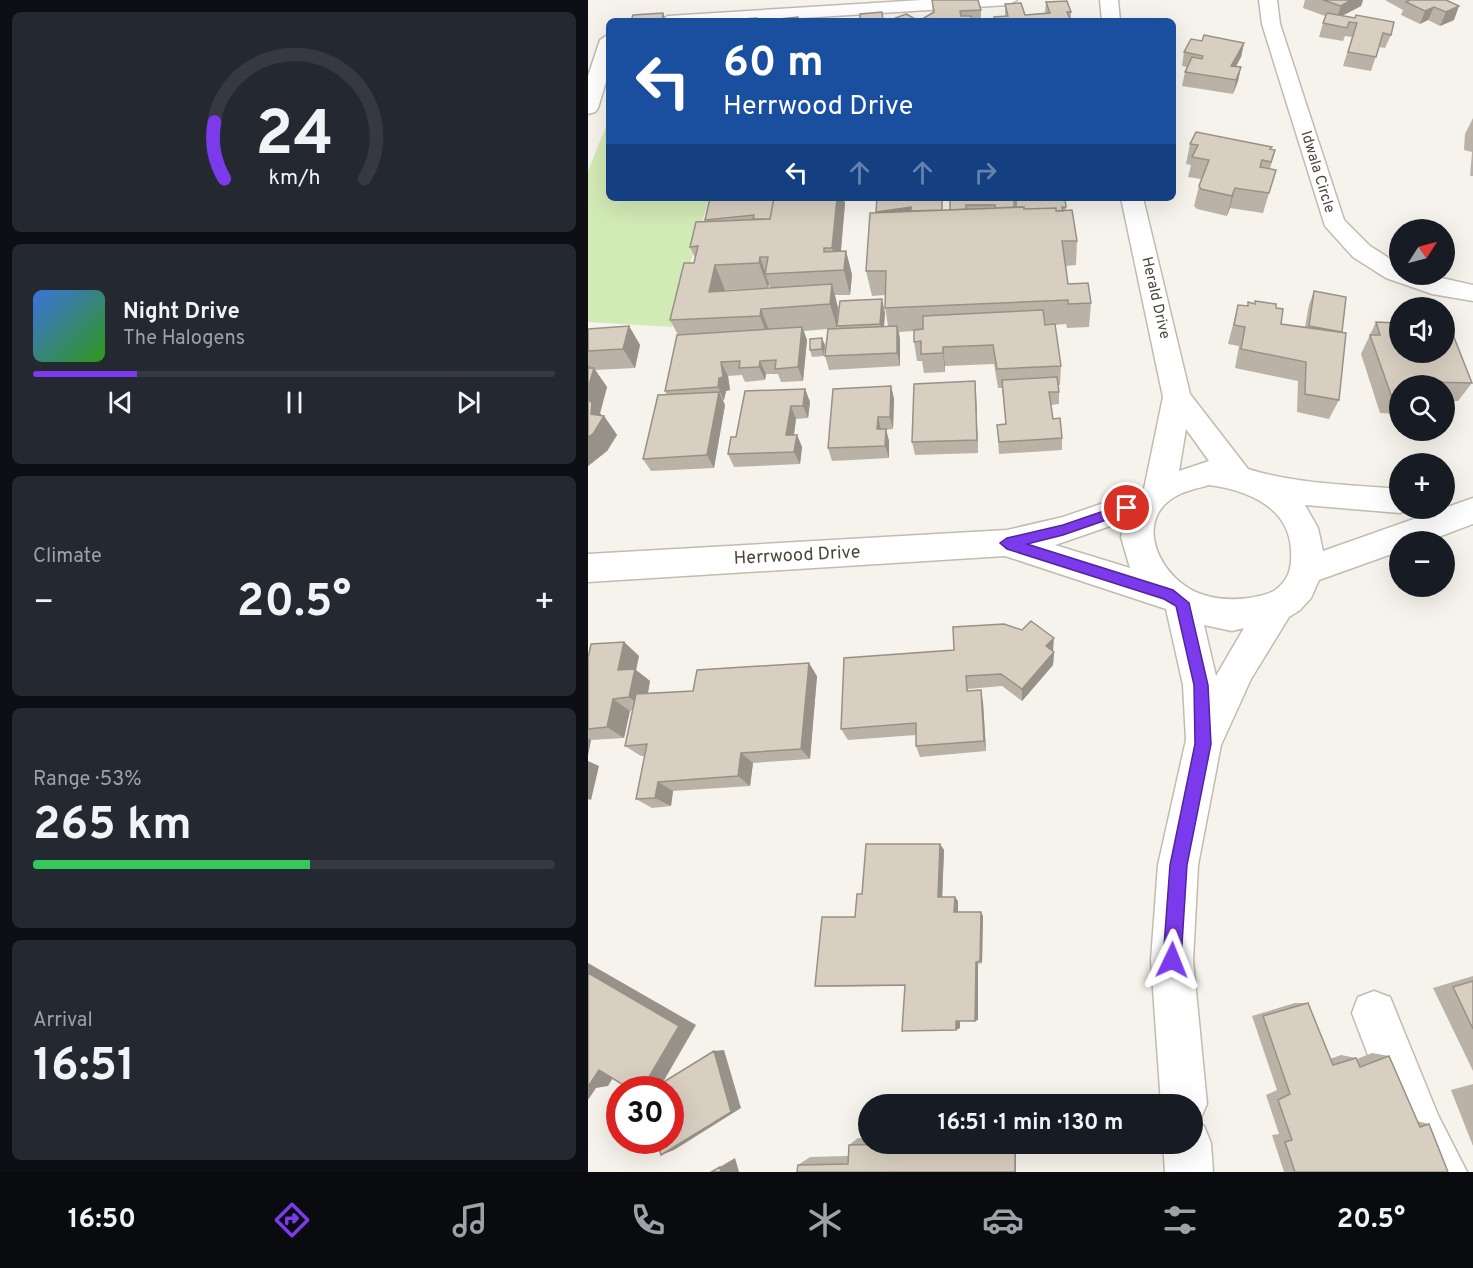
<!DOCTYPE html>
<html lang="en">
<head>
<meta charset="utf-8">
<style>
	body { margin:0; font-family:Overpass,sans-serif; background:#242831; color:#f1f3f6; height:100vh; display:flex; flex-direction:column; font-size:22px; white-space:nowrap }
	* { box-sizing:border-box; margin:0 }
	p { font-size:20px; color:#9ea1a6 }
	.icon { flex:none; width:33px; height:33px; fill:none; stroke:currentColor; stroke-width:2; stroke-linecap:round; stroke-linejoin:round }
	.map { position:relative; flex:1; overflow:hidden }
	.sheet { display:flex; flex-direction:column; gap:12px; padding:12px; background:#0d0f14; width:588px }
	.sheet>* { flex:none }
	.banner { position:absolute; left:18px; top:18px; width:570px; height:183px; border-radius:9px; box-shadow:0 6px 24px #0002; background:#1a4fa0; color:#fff; overflow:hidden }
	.needle { width:39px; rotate:54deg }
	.tools { position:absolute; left:801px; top:219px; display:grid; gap:12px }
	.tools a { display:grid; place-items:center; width:66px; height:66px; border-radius:50%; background:#171b24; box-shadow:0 6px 24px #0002; font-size:30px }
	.speed { position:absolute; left:18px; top:1076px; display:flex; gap:12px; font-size:30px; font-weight:700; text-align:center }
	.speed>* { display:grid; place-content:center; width:78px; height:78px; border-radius:50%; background:#171b24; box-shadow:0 6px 24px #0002; line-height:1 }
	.speed .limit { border:9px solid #d22; background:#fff; color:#111 }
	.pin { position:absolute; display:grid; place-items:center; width:51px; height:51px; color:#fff; margin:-26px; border:3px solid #fff; border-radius:50%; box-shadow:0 2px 6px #0007 }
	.me { position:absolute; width:66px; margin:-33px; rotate:2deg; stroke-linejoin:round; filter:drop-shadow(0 0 4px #0008) }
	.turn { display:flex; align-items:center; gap:21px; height:126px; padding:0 18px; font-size:27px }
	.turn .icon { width:78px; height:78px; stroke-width:2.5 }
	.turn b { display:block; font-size:42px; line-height:51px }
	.lanes { display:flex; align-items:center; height:57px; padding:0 18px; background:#0003; justify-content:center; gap:30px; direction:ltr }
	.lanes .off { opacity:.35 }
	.big { font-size:45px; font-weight:700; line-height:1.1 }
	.sheet .tile { flex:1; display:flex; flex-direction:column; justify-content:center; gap:9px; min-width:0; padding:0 21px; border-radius:9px; background:#242831 }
	.sheet .dial { align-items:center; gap:0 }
	.dial svg { height:156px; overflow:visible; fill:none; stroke:#363941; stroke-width:7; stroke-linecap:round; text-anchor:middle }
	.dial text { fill:#f1f3f6; stroke:none }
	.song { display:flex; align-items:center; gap:18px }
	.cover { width:72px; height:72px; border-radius:9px; background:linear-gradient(135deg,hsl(220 70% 55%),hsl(110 70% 35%)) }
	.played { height:6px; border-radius:3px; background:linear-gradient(90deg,#7c3aed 20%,#363941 20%) }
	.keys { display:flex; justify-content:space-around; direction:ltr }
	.heat { display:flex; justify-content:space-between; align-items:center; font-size:33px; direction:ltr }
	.charge { height:9px; border-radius:4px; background:linear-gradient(90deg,#34c759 53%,#363941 0) }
	.trip { position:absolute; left:270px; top:1094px; width:345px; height:60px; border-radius:30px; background:#171b24; box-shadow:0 6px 24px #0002; font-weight:700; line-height:60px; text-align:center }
	.dock { display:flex; height:96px; justify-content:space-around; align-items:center; background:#090b0e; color:#9ea1a6 }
	.dock .icon { width:42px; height:42px }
	.dock .current { color:#7c3aed }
	.dock b { font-size:27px; color:#f1f3f6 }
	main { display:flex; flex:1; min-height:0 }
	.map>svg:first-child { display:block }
	.green { fill:#d2eab5 }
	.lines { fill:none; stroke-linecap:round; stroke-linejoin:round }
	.minor-casing { stroke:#c2bbae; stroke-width:3 }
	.minor { fill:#fff; fill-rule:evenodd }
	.wall { fill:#bab2a6; fill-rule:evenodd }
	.shaded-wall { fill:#979187 }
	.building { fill:#d8cfc1; stroke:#979187; stroke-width:1.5 }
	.route { fill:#7c3aed; stroke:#51269a; stroke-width:1.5 }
	.labels { text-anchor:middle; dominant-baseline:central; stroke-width:4.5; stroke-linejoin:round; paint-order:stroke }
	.far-street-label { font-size:15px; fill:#4b4439; stroke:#fff }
	.street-label { font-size:18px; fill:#4b4439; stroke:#fff }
</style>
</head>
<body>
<main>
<section class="sheet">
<div class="tile dial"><svg viewBox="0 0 100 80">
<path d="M14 69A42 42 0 1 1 86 69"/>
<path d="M14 69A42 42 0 0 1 9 40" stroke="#7c3aed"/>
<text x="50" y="56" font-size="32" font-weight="700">24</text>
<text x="50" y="72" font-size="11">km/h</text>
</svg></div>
<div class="tile">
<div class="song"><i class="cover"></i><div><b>Night Drive</b><p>The Halogens</p></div></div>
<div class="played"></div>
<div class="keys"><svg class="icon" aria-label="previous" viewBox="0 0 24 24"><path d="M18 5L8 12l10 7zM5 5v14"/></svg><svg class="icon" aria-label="pause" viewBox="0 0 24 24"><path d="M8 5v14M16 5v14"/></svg><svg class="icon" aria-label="next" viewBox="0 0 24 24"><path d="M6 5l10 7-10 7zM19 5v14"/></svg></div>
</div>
<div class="tile"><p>Climate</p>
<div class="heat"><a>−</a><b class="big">20.5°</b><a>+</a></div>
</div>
<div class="tile"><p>Range · 53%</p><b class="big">265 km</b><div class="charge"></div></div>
<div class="tile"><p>Arrival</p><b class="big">16:51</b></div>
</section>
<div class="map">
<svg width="885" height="1172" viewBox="0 0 885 1172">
	<rect width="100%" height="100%" fill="#f6f3ec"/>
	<path class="green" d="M21 119V198H121L84 327 0 322V171Z"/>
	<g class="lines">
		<g class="minor-casing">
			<path id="minor" d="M334 0H429L420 5 168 21H71L80 16Z
				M512 0H530L532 21H514Z
				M671 0H689L692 24 756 220 782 246 812 265V274H836L885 285V301L844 294 798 278 765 257 737 226 674 24Z
				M21 34V72L10 108 7 112 0 114V76L12 40Z
				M533 198H555L602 394 660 469C708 484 762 485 812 489V508H824L812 513 717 505 730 528 735 551 885 498V524L837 542H812V551L731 580 723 598 712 610 701 617 663 679 633 745 610 865 605 960 619 1104 612 1120 607 1123 616 1126 623 1143 625 1172H577L575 1143H604V1104H573L563 960 570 865 598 740 595 685 578 609 417 556 0 582V554L419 530 475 517 556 489 575 397ZM598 429 621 461 591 471ZM621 485C658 490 701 506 703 550 704 565 702 577 691 587 682 595 672 596 661 598 645 600 631 600 616 595 574 583 541 520 590 495 600 490 611 488 621 485ZM537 521 533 537 542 568 467 545ZM616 625 644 631 656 628 628 676Z
				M786 991 802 997 850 1115 879 1172H829L809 1131 764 1013 770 997Z"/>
		</g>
		<use href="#minor" class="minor"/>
	</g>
	<path class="wall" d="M344 0 393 10V21H305V19L331 21 345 13Z
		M717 0H775L773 6 754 16 803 35 797 48 791 47 783 71 755 66 764 37 757 36 755 41 731 37 737 16 715 8Z
		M797 0H858L866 20 852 26 840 20 832 24 813 15 815 10Z
		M458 2 483 12V21H407L406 17 417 16V4L437 15 457 13Z
		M614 41 656 43 653 57 648 67H653L650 81 645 94 594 86 597 72 599 67 594 66 596 52Z
		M885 118V176H882L884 152 876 150 877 134Z
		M602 144 687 150 682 169 688 170 675 213 642 208 639 216 609 209 606 206 611 186 613 179 600 177 603 165 598 164Z
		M362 198 426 207H427L426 198H477L478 211 489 241 488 265 478 266 480 284 503 303 501 327 479 328 478 324 467 325 473 366 472 385H470L471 392V404L463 405 465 419 474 438V450L411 454 409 425 418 424 414 388H410L406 364 357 366V372L336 373 334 361H329L326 342V331L311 332 312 339V366L241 370 237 356 240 329 216 331 219 340 215 381 193 382 190 374H178L177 380 157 382 154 375 140 376 142 390 138 391 136 400 135 401 137 405 126 468 63 471 55 459 79 395 77 391 90 335 82 320 106 263 107 258 102 247 118 221 117 220 257 203 253 251H258L264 275 262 295H247L250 308 249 328H250L249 326 297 313 296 326H300L297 308V295L284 296 278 271 356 210H362ZM181 284 182 288 137 291V290L180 288Z
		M726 291 754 333 751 400 741 419 709 412 710 381 647 368 651 346 640 344 650 305 659 306 666 304 688 308 693 324 717 327 721 305Z
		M788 322 812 352 884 383 870 401H856V386H812V414L792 413 773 354Z
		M41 326 52 345 47 368 7 370 19 387 12 413 14 416H16L29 435 19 451 0 466V329Z
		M237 345 236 356 224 357 222 350Z
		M303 386 306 399 305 429 298 430 301 441V458L244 461 240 448Z
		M217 389 222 402 220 418 208 419 206 435H209L214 447 212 464 146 467 140 454 148 437Z
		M388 394 390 453 327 455 324 442Z
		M36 642 51 656 48 670 62 681 60 693 105 691 229 676 222 759 165 763 162 786 85 791 83 806 64 808 48 799 57 756H53L37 746 45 710 42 711 36 738 3 740 0 755V658Z
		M465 650 466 652 465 665 434 701 414 686 380 689V691L395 702 398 751 332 757 328 746V735L260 740 253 729 256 658Z
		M352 844 356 850 354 897 370 901V912L395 916 394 963 390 964V1020L372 1021V1028L368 1030 317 986 236 987 227 986 267 917 274 894Z
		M885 976V1071L845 988Z
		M707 1003H720L742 1059 753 1055 768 1058 769 1059 784 1053 801 1056 829 1121 841 1124 860 1172H696L684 1135 691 1134 678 1095 689 1090 664 1016Z
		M885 1084V1146L863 1090Z
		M270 1138H280V1143H428V1172L210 1165 222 1157 260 1156 261 1145Z"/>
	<path class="shaded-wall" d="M763 0H775L773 6 748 19 753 6Z
		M871 6 866 20 852 26 858 12Z
		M846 7 840 20 832 24 837 11Z
		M75 13 78 21H74Z
		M656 43 653 57 640 80 643 66Z
		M653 67 650 81 645 94 648 80Z
		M647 188 642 208 639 216 644 196Z
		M249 198H256L257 203 251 272 244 248Z
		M323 207V211L291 226 288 212Z
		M258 251 264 275 262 295 256 270Z
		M172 257 178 274H177L181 284 180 288 171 263Z
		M127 265 137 290 132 317 121 292Z
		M244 284 250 308 249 328 242 304Z
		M294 299 297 313 295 337 292 324Z
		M173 309 182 333 181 340 172 316Z
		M41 326 52 345 47 368 35 349Z
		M309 326 312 339V366L309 353Z
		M214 327 219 340 215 381 210 367Z
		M234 338 237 345 236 356 234 349Z
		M355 347 357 366V372L355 353Z
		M172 361 178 374 177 380 171 367Z
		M133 362 140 376 142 390 138 391 136 400 130 387Z
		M0 364 5 371 6 368 19 387 12 413 15 418 16 416 29 435 19 451 0 466V437L3 414 0 400Z
		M387 381 388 394 390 453 389 440Z
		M303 386 306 399 305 429 302 417Z
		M217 389 222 402 220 418 215 406Z
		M131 392 137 405 126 468 119 455Z
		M203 406 208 419 204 448 198 435Z
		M290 417 293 430 289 429Z
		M298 429 301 441V458L297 446Z
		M209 435 214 447 212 464 206 452Z
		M466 638 465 652 458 646Z
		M36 642 51 656 48 670 62 681 57 709 41 697 30 670Z
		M466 652 465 665 434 701V689Z
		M221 663 229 676 222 759 213 749Z
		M393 690 395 702 398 751 396 741Z
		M25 699 42 711 36 738 19 727Z
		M0 738 3 740 0 755Z
		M153 753 165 763 162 786 150 776Z
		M0 761 11 766 3 800 0 799Z
		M70 782 85 791 83 806 67 798Z
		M352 844 356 850 354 902 350 897Z
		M367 897 370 901V916L366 912Z
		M393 912 395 916 394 963 392 961Z
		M388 962 390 964V1020L387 1021Z
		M0 963 108 1025 71 1089H54L0 973Z
		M372 1020V1028L368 1030V1021Z
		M136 1050 153 1108 86 1150 73 1155 126 1051Z
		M32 1066 20 1086 8 1088 0 1100V1083L11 1070Z
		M427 1143H428V1172H427Z
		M147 1158 151 1172H133L132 1167Z"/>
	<path class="building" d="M344 0H390L393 10 372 11 373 16H383L384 21H331L346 12Z
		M735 0H763L753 6Z
		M822 0H858L871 6 858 12 846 7 837 11 818 2Z
		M479 1 483 12H479L482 19 467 20V21H408L406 17 420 16 417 4 433 3 437 15 462 13 458 2Z
		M294 12 295 21H272V14Z
		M75 13 74 21H43L45 15Z
		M739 13 767 18 768 15 806 22 803 35 795 33 788 57 760 52 769 23 761 22 759 28 735 23Z
		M318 14 331 21H308L305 19Z
		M210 17V21H171Z
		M169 18V21H154L155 19Z
		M616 35 656 43 643 66 653 67 648 80 597 72 604 57 614 59 615 56 596 52 603 39 614 41Z
		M608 132 684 147 682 149 687 150 683 162 674 160 672 167 688 170 681 193 647 188 644 196 613 189 611 186 621 160 604 157 610 145 602 144Z
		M122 198H186L182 219H165L166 215 117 220Z
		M186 198H249L244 248H236V252L258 251 256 270 177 274 180 257H172L171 263 127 265 121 292 244 284 242 304 173 309 172 316 82 320 96 263H106L110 246 102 247 108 222 182 219Z
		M289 198H354V210L323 211V207L288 212Z
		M362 198H426V207L407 208V205H378V209L362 210Z
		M428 198H477L478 207H474L475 211H468V208L436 209V207H428Z
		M436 207V209L468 208V211L484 210 489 241H474L480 284 500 283 503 303 480 304V300L297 308 298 271H278L282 213Z
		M726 291 758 297 754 332 721 326Z
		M294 299 292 324 249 326 252 301Z
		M667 301 688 304V308L695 309 693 324 758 333 751 400 717 394 718 362 653 349 657 327 646 325 650 305 660 306V302L667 304Z
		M455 310 457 325 467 324 473 366 409 369 405 345 355 347V353L333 354V341L326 342V330L335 329V316Z
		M856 312 884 383 843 382 845 386H812V395H803L782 335H792L788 322 810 323 812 326V352H856Z
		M41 326 35 349 0 351V329Z
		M309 326V353L237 356 240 329Z
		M214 327 210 367 187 369 188 360 172 361 171 367 151 368 152 361 133 362 135 377 131 378 130 387 77 391 89 335Z
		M234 338V349L222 350V339Z
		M0 368H6L0 388Z
		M469 377 471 392H461L465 419 472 418 474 438 411 442 409 425 418 424 414 380Z
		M387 381 389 440 324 442 326 384Z
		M303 386 302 417H290L289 429H298L297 446 240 448 245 389Z
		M217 389 215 406H203L198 435H209L206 452 140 454 143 437H148L157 391Z
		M131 392 119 455 55 459 70 395Z
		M0 399 4 403 3 414 16 416 5 434 0 437Z
		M443 621 466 638 458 646 466 652 434 689 413 674 378 676 379 691 393 690 396 741 328 746V723L253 729 256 658 366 650 365 627 416 624 434 630Z
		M36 642 30 670 47 669 41 697 25 699 19 727 0 729V658L3 644Z
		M221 663 213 749 153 753 150 776 70 782 67 798 48 799 59 744 37 746 48 694 105 691 109 670Z
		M278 844H352L350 897H367L366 912H393L392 961 388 962 387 1021H368V1030L314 1031 317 985 227 986 234 917H267L269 894H274Z
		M0 973 91 1026 54 1089H42L11 1070 0 1087Z
		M885 981V1029L865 987Z
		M720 1003 745 1065 768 1058 772 1067 801 1056 832 1127 841 1124 860 1172H707L697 1142 704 1140 690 1100 702 1094 675 1016Z
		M126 1051 143 1112 73 1155 69 1140H82V1089H64Z
		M342 1143H427V1172H209L210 1165 260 1164 261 1145Z
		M132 1167 133 1172H123Z"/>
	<path class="route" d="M539 503 546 508 544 511 475 535 439 544 585 590 601 603 620 685 623 744 599 865 593 960 590 966 584 969 578 966 575 960 582 865 607 744 606 685 588 606 576 599 419 549 412 543 419 538 475 525Z"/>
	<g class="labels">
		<g class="far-street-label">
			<text transform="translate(729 172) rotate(73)">Idwala Circle</text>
			<text transform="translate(567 298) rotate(77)">Herald Drive</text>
		</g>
		<g class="street-label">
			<text transform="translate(209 556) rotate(-3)">Herrwood Drive</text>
		</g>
	</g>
</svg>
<div class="tools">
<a><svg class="needle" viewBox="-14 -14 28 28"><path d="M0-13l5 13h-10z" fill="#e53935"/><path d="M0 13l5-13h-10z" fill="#9ea1a6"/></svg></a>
<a><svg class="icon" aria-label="sound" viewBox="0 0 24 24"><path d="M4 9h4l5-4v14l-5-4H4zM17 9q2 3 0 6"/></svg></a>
<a><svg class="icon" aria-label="search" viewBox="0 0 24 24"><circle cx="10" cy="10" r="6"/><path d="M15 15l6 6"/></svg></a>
<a>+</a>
<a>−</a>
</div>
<div class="speed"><div class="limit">30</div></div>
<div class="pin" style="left:539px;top:508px;background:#d93025"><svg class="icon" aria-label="arrive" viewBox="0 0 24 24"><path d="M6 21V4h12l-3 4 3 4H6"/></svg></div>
<svg class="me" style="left:584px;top:960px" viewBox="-20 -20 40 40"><path d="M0-17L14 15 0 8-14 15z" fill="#7c3aed" stroke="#fff" stroke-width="4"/></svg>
<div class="trip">16:51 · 1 min · 130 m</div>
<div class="banner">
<div class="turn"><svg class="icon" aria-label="left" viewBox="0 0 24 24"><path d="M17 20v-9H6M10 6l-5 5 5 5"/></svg><div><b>60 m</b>Herrwood Drive</div></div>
<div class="lanes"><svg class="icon" aria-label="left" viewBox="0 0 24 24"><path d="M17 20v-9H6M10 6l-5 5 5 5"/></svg><svg class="icon off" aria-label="ahead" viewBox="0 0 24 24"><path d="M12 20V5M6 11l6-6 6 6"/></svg><svg class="icon off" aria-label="ahead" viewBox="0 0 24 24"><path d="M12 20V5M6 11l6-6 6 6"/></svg><svg class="icon off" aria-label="right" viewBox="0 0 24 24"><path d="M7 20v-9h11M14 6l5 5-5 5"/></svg></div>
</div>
</div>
</main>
<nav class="dock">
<b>16:50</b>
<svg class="icon current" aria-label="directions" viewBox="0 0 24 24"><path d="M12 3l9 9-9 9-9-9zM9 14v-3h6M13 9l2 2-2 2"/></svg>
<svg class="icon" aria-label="music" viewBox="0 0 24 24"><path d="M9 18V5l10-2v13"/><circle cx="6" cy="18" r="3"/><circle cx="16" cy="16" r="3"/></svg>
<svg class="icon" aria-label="phone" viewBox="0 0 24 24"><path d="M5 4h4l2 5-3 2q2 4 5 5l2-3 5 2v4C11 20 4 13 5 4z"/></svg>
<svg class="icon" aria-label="climate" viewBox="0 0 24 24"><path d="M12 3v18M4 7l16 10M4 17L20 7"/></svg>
<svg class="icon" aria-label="car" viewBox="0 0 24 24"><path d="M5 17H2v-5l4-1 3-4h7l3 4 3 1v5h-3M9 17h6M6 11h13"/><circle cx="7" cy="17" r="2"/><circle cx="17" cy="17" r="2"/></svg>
<svg class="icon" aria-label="filters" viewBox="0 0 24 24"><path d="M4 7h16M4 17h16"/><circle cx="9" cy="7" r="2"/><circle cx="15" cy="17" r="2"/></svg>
<b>20.5°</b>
</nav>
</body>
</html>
